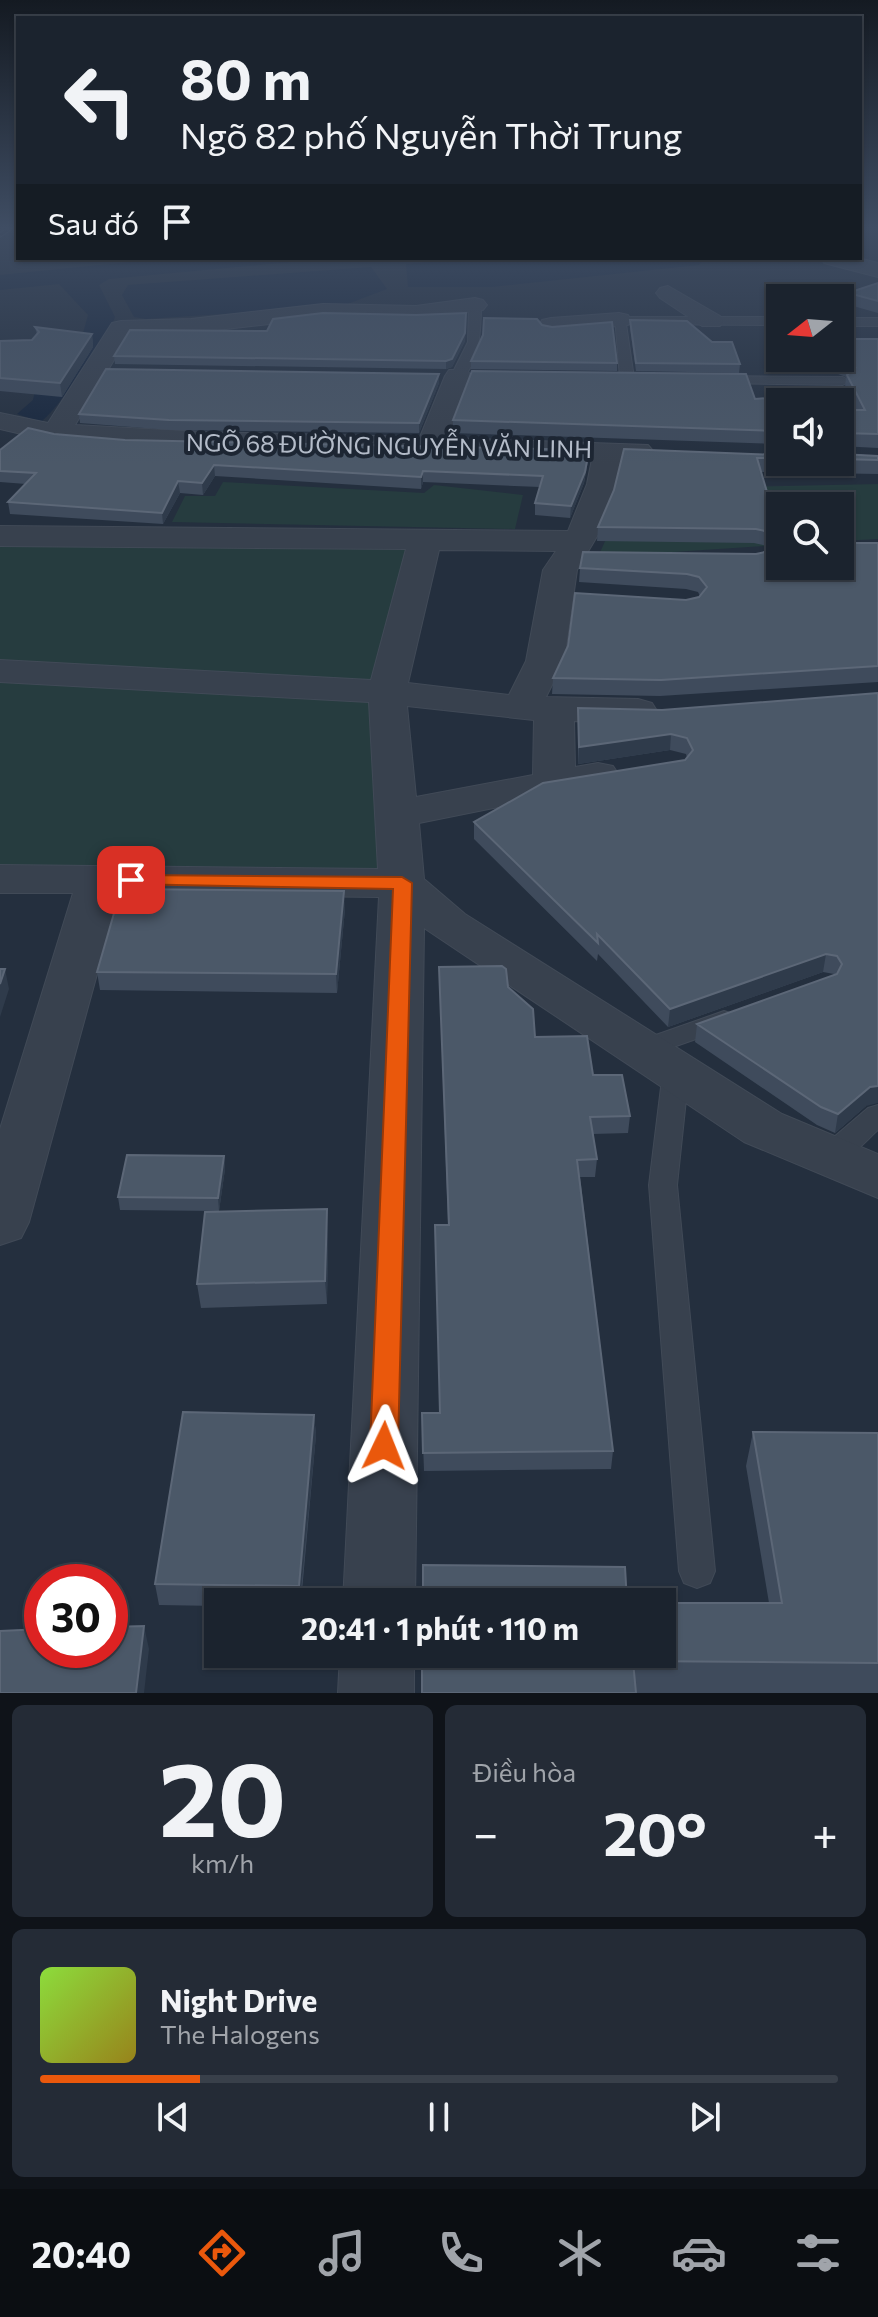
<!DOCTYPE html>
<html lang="vi">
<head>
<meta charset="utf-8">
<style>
	body { margin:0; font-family:Commissioner,sans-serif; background:#242b36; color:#f1f3f6; height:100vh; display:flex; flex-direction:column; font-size:30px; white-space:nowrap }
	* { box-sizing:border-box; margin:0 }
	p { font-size:26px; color:#a0a4aa }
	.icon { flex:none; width:44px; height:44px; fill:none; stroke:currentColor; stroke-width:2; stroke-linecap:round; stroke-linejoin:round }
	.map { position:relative; height:1693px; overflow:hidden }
	.details { display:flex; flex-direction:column; gap:12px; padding:12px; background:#0f1319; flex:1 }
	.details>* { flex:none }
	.banner { position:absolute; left:16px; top:16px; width:846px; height:244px; border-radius:0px; box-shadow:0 2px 6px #0004,0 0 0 2px #39404a; background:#1b232e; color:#f1f3f6; overflow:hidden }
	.needle { width:52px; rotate:253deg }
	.controls { position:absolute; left:766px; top:284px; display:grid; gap:16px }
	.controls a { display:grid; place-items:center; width:88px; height:88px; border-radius:0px; background:#1b232e; box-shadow:0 2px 6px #0004,0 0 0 2px #39404a; font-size:40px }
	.speed { position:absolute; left:24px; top:1564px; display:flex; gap:16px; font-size:40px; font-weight:700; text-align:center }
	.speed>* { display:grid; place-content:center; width:104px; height:104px; border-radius:50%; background:#1b232e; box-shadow:0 2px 6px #0004,0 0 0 2px #39404a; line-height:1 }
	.speed .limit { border:12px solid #d22; background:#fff; color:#111 }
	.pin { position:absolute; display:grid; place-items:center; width:68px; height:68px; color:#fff; margin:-34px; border-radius:16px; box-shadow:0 4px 12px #0006 }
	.me { position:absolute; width:88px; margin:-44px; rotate:2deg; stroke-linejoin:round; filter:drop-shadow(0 0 6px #0008) }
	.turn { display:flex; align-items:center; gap:28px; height:168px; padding:0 32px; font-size:36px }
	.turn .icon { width:104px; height:104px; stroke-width:2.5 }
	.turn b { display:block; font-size:56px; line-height:68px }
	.then { display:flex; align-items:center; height:76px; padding:0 32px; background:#0003; gap:16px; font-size:30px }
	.big { font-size:60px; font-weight:700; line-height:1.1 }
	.details .tile { flex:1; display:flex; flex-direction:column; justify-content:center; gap:12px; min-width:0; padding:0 28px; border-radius:12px; background:#242b36 }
	.details .dial { align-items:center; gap:0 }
	.dial b { font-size:104px; line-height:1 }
	.song { display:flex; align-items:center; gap:24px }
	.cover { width:96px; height:96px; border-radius:12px; background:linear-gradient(135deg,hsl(90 70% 55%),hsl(50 70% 35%)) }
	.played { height:8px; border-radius:4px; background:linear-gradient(90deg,#ea580c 20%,#39404a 20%) }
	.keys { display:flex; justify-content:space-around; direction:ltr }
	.heat { display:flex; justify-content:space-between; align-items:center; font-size:44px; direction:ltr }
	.details .tiles { flex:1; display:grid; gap:12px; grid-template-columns:1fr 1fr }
	.tile:last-child { grid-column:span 2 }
	.trip { position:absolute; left:204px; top:1588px; width:472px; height:80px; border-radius:0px; background:#1b232e; box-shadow:0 2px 6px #0004,0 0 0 2px #39404a; font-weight:700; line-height:80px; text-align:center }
	.menu { display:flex; height:128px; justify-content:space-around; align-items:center; background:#0b0e12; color:#a0a4aa }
	.menu .icon { width:56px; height:56px }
	.menu .current { color:#ea580c }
	.menu b { font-size:36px; color:#f1f3f6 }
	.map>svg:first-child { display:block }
	.green { fill:#263c3f }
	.water { fill:#17263c }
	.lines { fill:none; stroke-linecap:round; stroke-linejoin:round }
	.service-casing { stroke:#414a57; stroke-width:2 }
	.minor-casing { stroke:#414a57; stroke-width:2 }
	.service { fill:#38414e; fill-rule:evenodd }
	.minor { fill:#38414e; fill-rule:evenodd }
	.rail-casing { stroke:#5a6575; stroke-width:5 }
	.rail { stroke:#1d2633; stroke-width:3; stroke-dasharray:10; stroke-linecap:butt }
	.wall { fill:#3f4b5c }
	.shaded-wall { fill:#2f3b4b }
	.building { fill:#4b5868; stroke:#5c6777; stroke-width:2 }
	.route { fill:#ea580c; stroke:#983908; stroke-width:2 }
	.labels { text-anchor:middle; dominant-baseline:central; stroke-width:8; stroke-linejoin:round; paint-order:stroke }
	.far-street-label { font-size:24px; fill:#b4bcc9; stroke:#1d2633 }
</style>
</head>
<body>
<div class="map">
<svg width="878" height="1693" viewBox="0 0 878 1693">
	<rect width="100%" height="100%" fill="#242f3e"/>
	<path class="green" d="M223 482 424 493 434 485 523 495 515 529 172 522 185 496H215Z
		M878 484V539L840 541V506H780V545L598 557 621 505 685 488Z
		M0 534 425 539 387 693 402 883 0 879Z"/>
	<path class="water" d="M170 258H335L109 279 99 285 115 317C108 339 92 352 80 371 66 392 60 405 41 422L17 414 33 400 39 371 82 337 88 315 59 284 0 290V275Z
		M476 258H705L699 265 492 287H408L406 264Z
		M371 267 387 289 342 306 146 319 134 317 122 295 128 285Z"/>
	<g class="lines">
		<g class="service-casing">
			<path id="service" d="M475 301 481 305C481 327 480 369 458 380L451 376 468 342 469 305Z
				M615 317H780V325L626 324 634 378 627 382 620 378Z
				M840 318H878V326H840Z
				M713 376 843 377 850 381 843 385 718 383 711 379Z
				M724 1011 733 1014 737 1020 733 1026 642 1058 633 1055 629 1049 633 1043Z
				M676 1062 685 1065 689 1071 677 1185 715 1571 710 1583 697 1588 684 1583 679 1571 649 1185 663 1071 667 1065Z
				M878 1105V1130C862 1144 843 1170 820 1163L816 1156 820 1149 868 1108Z"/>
		</g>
		<g class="minor-casing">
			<path id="minor" d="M821 258H858L878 263V277L824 263Z
				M668 286 720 316 723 321 720 326H702L660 298 656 293 660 288Z
				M475 298 483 300 487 305 483 310 416 320 323 318 191 333 129 335 75 425 203 432 420 437 445 376 449 370H467L471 376 449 438 648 445 653 451 648 457 621 459 617 484 602 528 577 570 564 661 546 697 638 699 652 703 657 711 652 719 638 723 574 721 575 767 598 763 613 766 619 775 613 784 419 823 424 879 465 914 782 1114 878 1154V1198L744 1142 424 928 415 1602H343L379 897 119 894 29 1222 21 1238 0 1245V1129L73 893H0V865L378 869 369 702 0 682V660L371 680 406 549 0 546V526L568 531 587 484 592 459 203 450 56 442 0 429V413L48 423 112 323 121 321 191 319 323 304 416 306ZM439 550 556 551 543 570 526 661 509 695 408 683ZM407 706 534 720 533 775 416 797Z
				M619 313 628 315 631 320 628 325 551 332 542 330 539 325 542 320 551 318Z
				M340 1654H414V1693H338Z"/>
		</g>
		<use href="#service" class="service"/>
		<use href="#minor" class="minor"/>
		<g class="rail-casing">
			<path id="rail" d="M0 235 12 227"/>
		</g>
		<use href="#rail" class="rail"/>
	</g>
	<path class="wall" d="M878 283V313L846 304 848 293Z
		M466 313 465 341 452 367 446 369 115 364 114 356 267 331 416 315Z
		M630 320 712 342 740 364 739 373 636 371 630 328Z
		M542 325 617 363V371L471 369V361L483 335Z
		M35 327 92 334 93 347 62 397 0 391V341L32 340 37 335Z
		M878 339V448L840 446V410H856L845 387 846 377 838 374 830 358H840Z
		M439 383 419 433 170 430 80 423 79 414Z
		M755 399 776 409H780V444L453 433V420Z
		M54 434 125 440 588 461 584 483 570 518 535 515V503L540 487 423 482 421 489 215 476 203 495 180 493 163 524 10 514 8 502 26 484 0 482V450Z
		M624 449 780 455V462H840V453L878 456V474L761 472 780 536 854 543H878V682L660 696 552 694 553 678 686 600 700 596 698 592 686 589 579 582 580 568 756 554 770 550 767 546 754 543 597 541 598 527 614 490Z
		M878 693 866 1106 835 1133 817 1125 695 1042 697 1024 834 975V974L823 972 668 1027 598 954 597 961 474 839V822L685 760 687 758 686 754 670 750 578 764V708L662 710Z
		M345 909 337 993 100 990 97 972Z
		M439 967 508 987 535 1037 593 1075 630 1116 628 1133 593 1134 597 1159 595 1177H580L613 1451 611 1469 424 1471 422 1413H440L448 1225Z
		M224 1156 225 1169 219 1211 120 1210 118 1197Z
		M328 1233 327 1304 201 1308 197 1284Z
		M314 1415 316 1435 301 1602H218V1606L159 1605 155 1584Z
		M753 1432 878 1433V1693H422L769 1603 746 1466Z"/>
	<path class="shaded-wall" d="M465 333V341L452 367 446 369V361Z
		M92 334 93 347 62 397 60 383Z
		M439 374V383L419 433V423Z
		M589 450 584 483 570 518 571 506Z
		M214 465 215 476 203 495 202 483Z
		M423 471V482L421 489V477Z
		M178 481 180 493 163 524 162 513Z
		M671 734 670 750 578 764 579 747Z
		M344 891 345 909 337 993 336 974Z
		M826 954 823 972 668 1027 670 1009Z
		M5 969 9 989 0 1017V984Z
		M878 1086V1103L866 1106 835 1133 838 1114 870 1087Z
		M224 1156 225 1169 219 1211 218 1198Z
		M327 1209 328 1233 327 1304 325 1281Z
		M314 1415 316 1435 300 1602 299 1586Z
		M144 1626 149 1649 144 1693H136Z"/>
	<path class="building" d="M878 283V301L848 293Z
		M323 313 416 315 466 313 465 333 452 359 446 361 114 356 130 330 267 331 273 319Z
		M484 318 537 319 542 325 552 327 612 322 617 363 471 361 483 335Z
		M630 320 687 321 712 342H732L740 364 636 363Z
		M35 327 92 334 60 383 0 378V341L32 340 39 332Z
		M840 339H878V434L842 433 840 442V410H865L847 375 855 368 840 362 838 358H840Z
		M106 369 439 374 419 423 169 420 79 414Z
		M472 371 746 374 755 399 769 398 776 409H780V431L453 420Z
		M28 428 54 434 125 440 589 450 585 472 571 506 535 503 543 476 423 471 421 477 214 465 202 483 178 481 162 513 8 502 36 473 0 471V450Z
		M624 449 780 455V458H757L780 536V566H840V539H851L854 543H878V666L661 680 553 678 568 646 575 593 686 600 699 597 707 587 699 577 687 574 580 568 583 552 756 554 769 551 776 542 769 532 756 529 598 527 614 490Z
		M840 454 878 456V460L840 459Z
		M878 693V1086L870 1087 838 1114 821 1107 697 1024 837 974 842 964 837 956 826 954 670 1009 597 934 598 943 474 822 543 783 685 760 693 750 687 738 671 734 579 747 578 708 662 710Z
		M121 889 344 891 336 974 97 972Z
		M502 966 506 969 508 987 533 1009 535 1037 587 1036 593 1075H622L630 1116 590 1117 597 1159 577 1160 613 1451 423 1453 422 1413H440L435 1225H449L439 967Z
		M0 969H5L0 984Z
		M127 1155 224 1156 218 1198 118 1197Z
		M327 1209 325 1281 197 1284 205 1212Z
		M183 1412 314 1415 299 1586 155 1584Z
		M753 1432 878 1433V1663L633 1661 636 1693H422V1654H662V1603H782Z
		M423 1565 625 1567 627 1602H423Z
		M144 1626 136 1693H0V1631L42 1629V1650H110V1627Z"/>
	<linearGradient id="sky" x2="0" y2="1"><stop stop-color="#141a22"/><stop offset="0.49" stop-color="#3f4d63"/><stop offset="1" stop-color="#3f4d63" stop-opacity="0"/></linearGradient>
	<rect width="878" height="464" fill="url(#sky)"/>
	<path class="route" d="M131 875 402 877 412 883 398 1446 394 1454 384 1458 374 1454 370 1446 393 889 124 884 121 880 124 876Z"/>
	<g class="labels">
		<g class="far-street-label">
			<text transform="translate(389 445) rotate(1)">NGÕ 68 ĐƯỜNG NGUYỄN VĂN LINH</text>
		</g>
	</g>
</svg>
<div class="controls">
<a><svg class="needle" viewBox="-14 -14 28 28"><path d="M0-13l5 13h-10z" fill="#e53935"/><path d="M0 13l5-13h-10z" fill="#a0a4aa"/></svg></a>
<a><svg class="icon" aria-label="sound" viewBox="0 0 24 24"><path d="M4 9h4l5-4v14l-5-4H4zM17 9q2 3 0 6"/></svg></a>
<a><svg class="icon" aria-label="search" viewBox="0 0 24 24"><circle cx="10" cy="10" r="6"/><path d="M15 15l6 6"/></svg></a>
</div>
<div class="speed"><div class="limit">30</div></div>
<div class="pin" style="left:131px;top:880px;background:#d93025"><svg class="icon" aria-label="arrive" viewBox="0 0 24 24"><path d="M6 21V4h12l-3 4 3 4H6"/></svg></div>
<svg class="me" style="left:384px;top:1446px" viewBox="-20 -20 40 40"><path d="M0-17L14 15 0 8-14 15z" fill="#ea580c" stroke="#fff" stroke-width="4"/></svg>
<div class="trip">20:41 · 1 phút · 110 m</div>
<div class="banner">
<div class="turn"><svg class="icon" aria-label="left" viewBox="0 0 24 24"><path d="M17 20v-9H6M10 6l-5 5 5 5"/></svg><div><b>80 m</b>Ngõ 82 phố Nguyễn Thời Trung</div></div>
<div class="then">Sau đó<svg class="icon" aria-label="arrive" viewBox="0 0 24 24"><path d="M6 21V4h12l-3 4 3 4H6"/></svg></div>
</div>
</div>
<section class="details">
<div class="tiles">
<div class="tile dial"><b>20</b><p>km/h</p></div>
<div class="tile"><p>Điều hòa</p>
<div class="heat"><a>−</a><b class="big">20°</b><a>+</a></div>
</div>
<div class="tile">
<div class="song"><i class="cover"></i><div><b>Night Drive</b><p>The Halogens</p></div></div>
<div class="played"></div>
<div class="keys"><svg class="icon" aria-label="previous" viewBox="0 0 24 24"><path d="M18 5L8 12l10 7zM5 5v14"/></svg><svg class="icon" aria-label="pause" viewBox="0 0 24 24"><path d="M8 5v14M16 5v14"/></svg><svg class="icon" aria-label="next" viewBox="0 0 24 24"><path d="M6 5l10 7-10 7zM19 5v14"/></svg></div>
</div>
</div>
</section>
<nav class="menu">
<b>20:40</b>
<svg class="icon current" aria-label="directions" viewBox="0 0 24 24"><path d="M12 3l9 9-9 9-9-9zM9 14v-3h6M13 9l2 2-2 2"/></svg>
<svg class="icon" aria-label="music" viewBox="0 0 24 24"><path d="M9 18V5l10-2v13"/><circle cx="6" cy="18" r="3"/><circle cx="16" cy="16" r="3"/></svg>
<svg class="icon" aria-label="phone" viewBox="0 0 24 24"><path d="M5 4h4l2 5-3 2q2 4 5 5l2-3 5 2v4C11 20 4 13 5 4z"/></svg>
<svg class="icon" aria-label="climate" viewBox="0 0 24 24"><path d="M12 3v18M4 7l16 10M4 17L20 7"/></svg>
<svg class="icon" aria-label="car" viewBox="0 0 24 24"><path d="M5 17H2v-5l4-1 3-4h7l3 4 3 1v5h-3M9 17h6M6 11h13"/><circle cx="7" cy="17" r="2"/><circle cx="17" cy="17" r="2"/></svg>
<svg class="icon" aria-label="filters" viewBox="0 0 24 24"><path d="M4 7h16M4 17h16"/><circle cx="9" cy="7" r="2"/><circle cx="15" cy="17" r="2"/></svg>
</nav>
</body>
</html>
